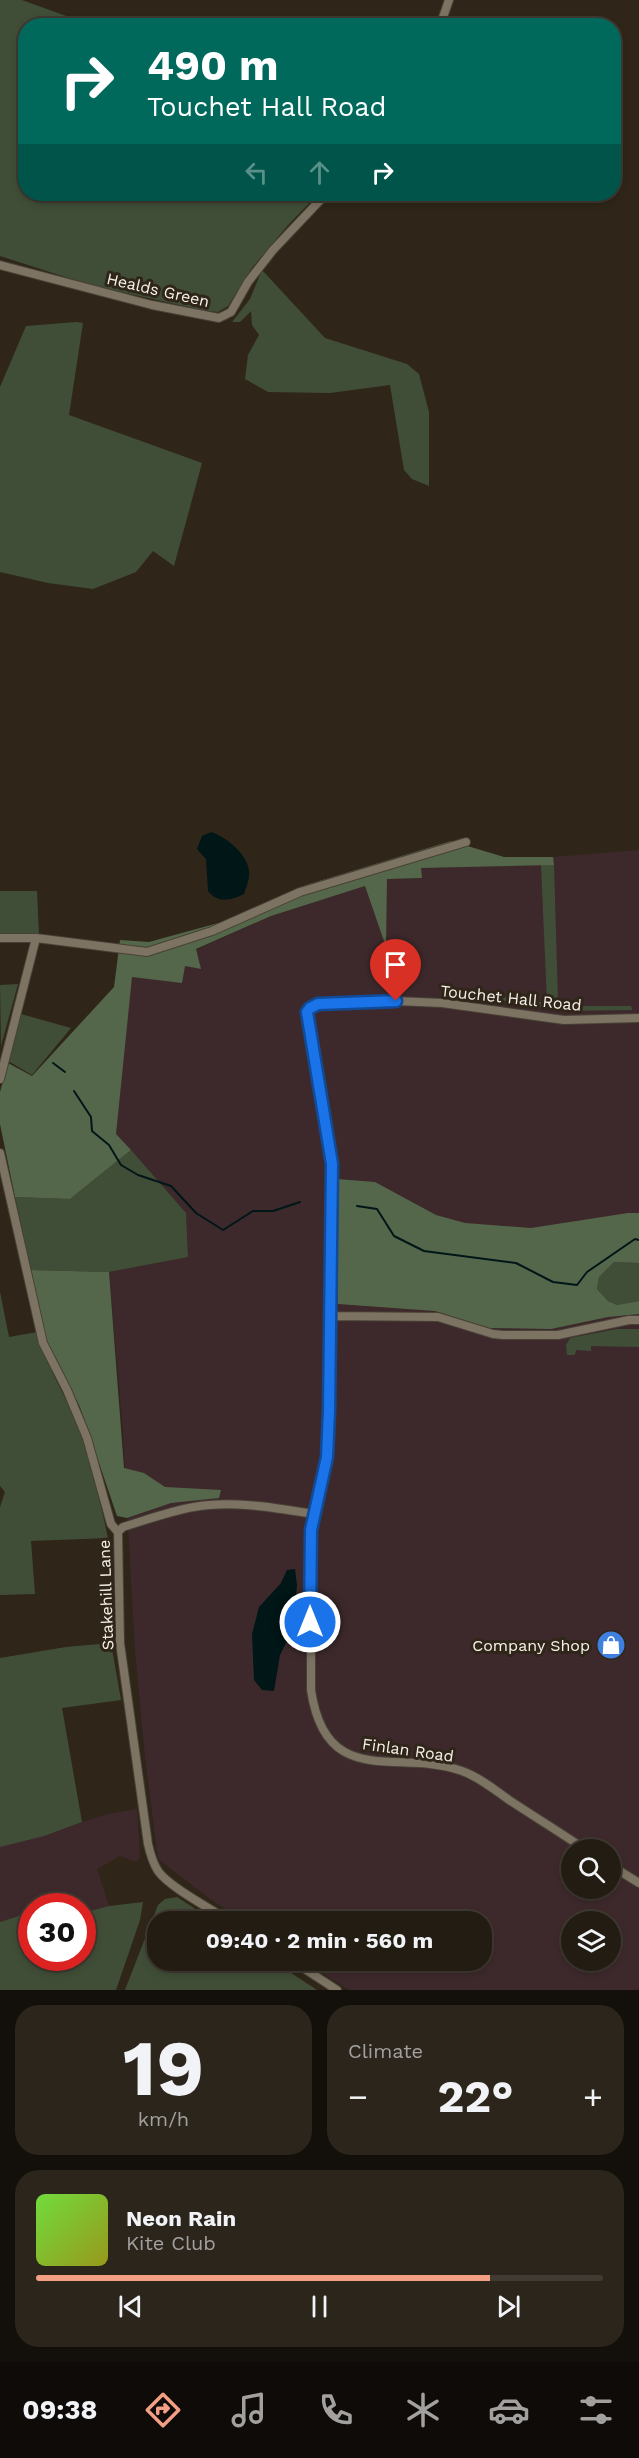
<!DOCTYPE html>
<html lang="en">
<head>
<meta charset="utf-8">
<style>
	body { margin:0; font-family:"Work Sans",sans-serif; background:#2b251c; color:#f1f3f6; height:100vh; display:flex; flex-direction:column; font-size:22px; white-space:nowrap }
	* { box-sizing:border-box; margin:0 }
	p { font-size:20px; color:#a3a1a0 }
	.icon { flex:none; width:33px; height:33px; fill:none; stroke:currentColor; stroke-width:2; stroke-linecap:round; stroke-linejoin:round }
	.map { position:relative; height:1990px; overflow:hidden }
	.panel { display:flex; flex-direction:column; gap:15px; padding:15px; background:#130f0a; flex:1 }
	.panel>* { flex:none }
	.top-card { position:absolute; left:18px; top:18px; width:603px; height:183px; border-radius:24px; box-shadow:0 3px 9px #0003,0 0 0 2px #403a33; background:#00695c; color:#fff; overflow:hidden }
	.fabs { position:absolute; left:561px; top:1839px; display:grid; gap:12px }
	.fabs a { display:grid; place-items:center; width:60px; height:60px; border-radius:50%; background:#231c13; box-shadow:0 3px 9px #0003,0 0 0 2px #403a33; font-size:30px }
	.speed { position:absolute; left:18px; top:1893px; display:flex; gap:12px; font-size:30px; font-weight:700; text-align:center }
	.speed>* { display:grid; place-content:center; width:78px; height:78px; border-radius:50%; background:#231c13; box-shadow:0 3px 9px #0003,0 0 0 2px #403a33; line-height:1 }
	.speed .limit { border:9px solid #d22; background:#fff; color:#111 }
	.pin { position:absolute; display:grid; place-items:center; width:51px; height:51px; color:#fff; margin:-62px -26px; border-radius:50% 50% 50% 0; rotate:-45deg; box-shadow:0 0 6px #0007 }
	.pin .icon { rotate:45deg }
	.me { position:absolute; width:66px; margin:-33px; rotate:0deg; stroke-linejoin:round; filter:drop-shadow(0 0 4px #0008) }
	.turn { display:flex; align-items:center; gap:21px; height:126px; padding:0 30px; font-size:27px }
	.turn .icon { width:78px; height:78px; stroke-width:2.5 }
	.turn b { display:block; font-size:42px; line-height:51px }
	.lanes { display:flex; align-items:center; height:57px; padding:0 30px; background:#0003; justify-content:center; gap:30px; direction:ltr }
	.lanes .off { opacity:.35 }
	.big { font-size:45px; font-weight:700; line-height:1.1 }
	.panel .card { flex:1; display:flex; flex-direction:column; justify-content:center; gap:9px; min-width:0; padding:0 21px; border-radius:24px; background:#2b251c }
	.panel .dial { align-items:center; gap:0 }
	.dial b { font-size:78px; line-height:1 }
	.song { display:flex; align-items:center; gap:18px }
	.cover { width:72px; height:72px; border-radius:9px; background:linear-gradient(135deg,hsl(100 70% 55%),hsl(60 70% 35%)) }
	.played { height:6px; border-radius:3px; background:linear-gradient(90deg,#f39f84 80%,#403a33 80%) }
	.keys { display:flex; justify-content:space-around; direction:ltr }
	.heat { display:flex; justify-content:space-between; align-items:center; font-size:33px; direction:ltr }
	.panel .tiles { flex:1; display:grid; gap:15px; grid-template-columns:1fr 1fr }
	.card:last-child { grid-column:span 2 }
	.trip { position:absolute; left:147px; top:1911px; width:345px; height:60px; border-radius:24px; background:#231c13; box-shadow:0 3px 9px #0003,0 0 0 2px #403a33; font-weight:700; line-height:60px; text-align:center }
	.tabs { display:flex; height:96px; justify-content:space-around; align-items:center; background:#0e0b08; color:#a3a1a0 }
	.tabs .icon { width:42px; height:42px }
	.tabs .on { color:#f39f84 }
	.tabs b { font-size:27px; color:#f1f3f6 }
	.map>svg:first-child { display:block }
	.industrial { fill:#3d292b; fill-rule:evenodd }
	.green { fill:#404e37 }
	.forest { fill:#55674a }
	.water { fill:#011617 }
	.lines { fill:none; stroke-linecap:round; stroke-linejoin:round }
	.stream { stroke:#011617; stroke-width:2 }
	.minor-casing { stroke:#484136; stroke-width:10 }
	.minor { stroke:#7d7363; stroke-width:8 }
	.route-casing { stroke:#114b97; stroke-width:15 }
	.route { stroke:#1a73e8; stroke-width:10 }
	.labels { text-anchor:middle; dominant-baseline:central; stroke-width:6; stroke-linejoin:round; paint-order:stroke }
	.street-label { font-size:16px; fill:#f8f2e9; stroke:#2f2619 }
	.poi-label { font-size:16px; fill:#f8f2e9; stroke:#2f2619; text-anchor:end }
</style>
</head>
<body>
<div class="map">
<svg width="639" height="1990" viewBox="0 0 639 1990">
	<rect width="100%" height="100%" fill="#2f2619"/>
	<path class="industrial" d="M639 850V1990H349L304 1961 482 1960V1922L245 1921 213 1901 158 1859 145 1756 135 1650 122 1420 109 1272 188 1257 186 1213 112 1133 132 977 185 966 201 969 196 950 271 916 365 886 386 945V879L421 878 420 868 553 865V857ZM572 1850H610V1888H572ZM572 1922H610V1960H572Z
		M137 1809 140 1857 136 1862 120 1856 97 1869 109 1906 83 1913 82 1906H32L31 1912 0 1922V1847L109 1814Z"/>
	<path class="green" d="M0 0H22L91 25 26 26V194H318L288 225 252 268 228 306 218 312 202 310 90 285 0 256Z
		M262 270 325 338 407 364 419 374 429 412V486L412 479 404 470 390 385 330 393 268 392 245 379 248 355 259 335 252 325 251 311 240 322H232L250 299Z
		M76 322 83 323 69 415 202 463 174 566 153 551 136 572 93 589 48 583 0 572V387L26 326Z
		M541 865H554L558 1000 560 1006H631L632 1010 562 1011 484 997V995L547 1003Z
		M0 891H37L39 935 0 933Z
		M18 984 1 1046 0 985Z
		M21 1014 71 1028 32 1075 8 1061Z
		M131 1150 186 1213 188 1257 109 1272 31 1270 15 1197 70 1199Z
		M614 1262 639 1263V1301L617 1305 608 1301 597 1289 599 1277Z
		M0 1292 9 1337 37 1332C46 1366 67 1397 79 1430 93 1465 100 1502 108 1538L31 1541 35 1594 0 1595V1507L5 1492 0 1486Z
		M617 1329H639V1347L591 1346V1351L576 1350 575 1355H567L566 1345 570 1338Z
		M111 1643 121 1700 62 1708 82 1822 44 1836 0 1847V1658L66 1647Z
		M177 1897 214 1921 158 1922V1960L273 1961 317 1990H125L158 1905 165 1899Z
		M143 1902 140 1920 116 1990H0V1922L31 1912 32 1958H82L83 1913 109 1906Z"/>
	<path class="forest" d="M451 841 504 857H553L554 865 421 868 422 878 387 879 386 947 365 886 271 916 196 949 201 969 185 966 182 983 132 977 116 1134 131 1150 70 1199 15 1197 0 1124V1092L8 1063 32 1076 114 987 120 940 149 942 222 922 306 885Z
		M337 1179 375 1182 436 1215 465 1223 531 1228 628 1213H639V1263L614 1262 599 1277 597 1289 608 1301 617 1305 639 1301V1314L608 1317 551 1329 489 1328 435 1311 338 1304Z
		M31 1270 109 1272 124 1468 144 1473 165 1487 221 1490 219 1498 171 1503 127 1518 117 1516 80 1407 46 1341Z"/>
	<path class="water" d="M211 832C227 837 251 857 249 875 249 881 246 888 244 894 232 900 218 904 208 891L206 859 197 849 202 836Z
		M295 1569 297 1585 293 1629 280 1655 274 1691 262 1690 254 1680 252 1634 259 1607 281 1583 287 1570Z"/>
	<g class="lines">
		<path class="stream" d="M53 1063 65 1072
			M74 1091 91 1117 92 1131 109 1145 121 1165 138 1175 171 1186 196 1213 223 1230 253 1211H273L300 1202
			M357 1206 377 1209 394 1236 424 1251 516 1263 553 1282 577 1285 587 1272 635 1239 639 1240"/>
		<g class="minor-casing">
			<path id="minor" d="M440 26 449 0
				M0 265 152 305 219 318 231 312 248 282 273 250 326 194
				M0 938H36L147 952 212 931 300 892 466 842
				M0 1079 36 938
				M0 1153 43 1343 67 1390 87 1438 111 1524 118 1532 120 1643 148 1844C150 1853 153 1863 158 1871 169 1887 213 1910 231 1922
				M332 1316 438 1317 493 1334 503 1335H558L629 1320H639
				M118 1532 123 1527C146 1520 170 1511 194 1507 232 1500 276 1508 314 1514
				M586 1850C561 1833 535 1817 509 1800 495 1790 479 1777 462 1771 398 1748 326 1791 311 1690V1530L327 1457 332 1316V1164L307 1012 310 1008 318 1004 396 1001 442 1003 564 1020 639 1018
				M610 1865 639 1883
				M291 1960 337 1990"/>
		</g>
		<use href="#minor" class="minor"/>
	</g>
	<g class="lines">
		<g class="route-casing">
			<path id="route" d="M310 1622 311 1530 327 1457 329 1411 332 1164 307 1012 310 1008 318 1004 396 1001"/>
		</g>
		<use href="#route" class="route"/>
	</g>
	<defs>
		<g id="shop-disc" transform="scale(1.5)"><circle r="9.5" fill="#3f7fe0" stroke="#2f2619"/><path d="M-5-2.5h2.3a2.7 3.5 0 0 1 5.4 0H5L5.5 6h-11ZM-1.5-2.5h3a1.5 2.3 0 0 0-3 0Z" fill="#fff"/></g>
	</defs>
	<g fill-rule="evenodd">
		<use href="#shop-disc" x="611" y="1645"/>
	</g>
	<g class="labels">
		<g class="street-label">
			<text transform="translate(158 290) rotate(13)">Healds Green</text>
			<text transform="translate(511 998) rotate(6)">Touchet Hall Road</text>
			<text transform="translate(106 1595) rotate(-92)">Stakehill Lane</text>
			<text transform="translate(408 1750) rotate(8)">Finlan Road</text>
		</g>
		<g class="poi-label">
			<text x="590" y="1645">Company Shop</text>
		</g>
	</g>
</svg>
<div class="fabs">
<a><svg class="icon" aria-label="search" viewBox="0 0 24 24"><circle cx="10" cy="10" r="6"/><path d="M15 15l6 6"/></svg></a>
<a><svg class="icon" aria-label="layers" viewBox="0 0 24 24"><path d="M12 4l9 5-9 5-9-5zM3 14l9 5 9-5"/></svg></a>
</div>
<div class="speed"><div class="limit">30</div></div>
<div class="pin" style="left:396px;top:1001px;background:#d93025"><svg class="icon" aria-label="arrive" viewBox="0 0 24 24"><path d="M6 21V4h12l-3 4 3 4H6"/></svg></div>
<svg class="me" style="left:310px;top:1622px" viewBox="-20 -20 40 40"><circle r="17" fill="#1a73e8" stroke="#fff" stroke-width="3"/><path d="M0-11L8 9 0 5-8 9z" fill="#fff"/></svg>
<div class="trip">09:40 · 2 min · 560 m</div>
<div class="top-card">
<div class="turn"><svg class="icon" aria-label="right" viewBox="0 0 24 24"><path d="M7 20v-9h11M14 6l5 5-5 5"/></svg><div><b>490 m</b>Touchet Hall Road</div></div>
<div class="lanes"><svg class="icon off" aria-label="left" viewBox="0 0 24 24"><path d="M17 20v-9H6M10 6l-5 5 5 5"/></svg><svg class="icon off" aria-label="ahead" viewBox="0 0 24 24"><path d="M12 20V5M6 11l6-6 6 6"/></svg><svg class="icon" aria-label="right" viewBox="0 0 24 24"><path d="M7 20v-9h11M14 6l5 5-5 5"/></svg></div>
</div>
</div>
<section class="panel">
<div class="tiles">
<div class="card dial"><b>19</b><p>km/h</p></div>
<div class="card"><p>Climate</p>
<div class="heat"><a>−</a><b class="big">22°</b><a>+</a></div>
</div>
<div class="card">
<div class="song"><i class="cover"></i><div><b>Neon Rain</b><p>Kite Club</p></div></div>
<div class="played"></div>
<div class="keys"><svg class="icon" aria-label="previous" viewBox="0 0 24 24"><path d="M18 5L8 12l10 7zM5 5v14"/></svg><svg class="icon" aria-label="pause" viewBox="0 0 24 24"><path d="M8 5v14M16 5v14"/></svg><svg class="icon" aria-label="next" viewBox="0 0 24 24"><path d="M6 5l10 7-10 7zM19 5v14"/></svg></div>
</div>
</div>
</section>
<nav class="tabs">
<b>09:38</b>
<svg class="icon on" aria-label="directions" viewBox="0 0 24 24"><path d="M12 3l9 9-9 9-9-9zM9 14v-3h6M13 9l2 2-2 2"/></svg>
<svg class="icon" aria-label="music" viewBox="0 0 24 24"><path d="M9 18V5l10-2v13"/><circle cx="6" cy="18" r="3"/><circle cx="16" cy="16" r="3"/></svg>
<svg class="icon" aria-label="phone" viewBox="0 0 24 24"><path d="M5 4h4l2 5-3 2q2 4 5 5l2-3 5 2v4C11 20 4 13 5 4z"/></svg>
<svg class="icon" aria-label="climate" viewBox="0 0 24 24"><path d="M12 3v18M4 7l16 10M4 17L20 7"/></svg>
<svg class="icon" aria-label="car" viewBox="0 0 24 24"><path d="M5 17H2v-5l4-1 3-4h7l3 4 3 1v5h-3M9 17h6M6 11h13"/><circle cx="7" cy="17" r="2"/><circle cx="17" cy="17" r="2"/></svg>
<svg class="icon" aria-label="filters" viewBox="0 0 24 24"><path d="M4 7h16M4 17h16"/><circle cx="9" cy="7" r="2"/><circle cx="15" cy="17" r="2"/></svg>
</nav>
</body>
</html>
